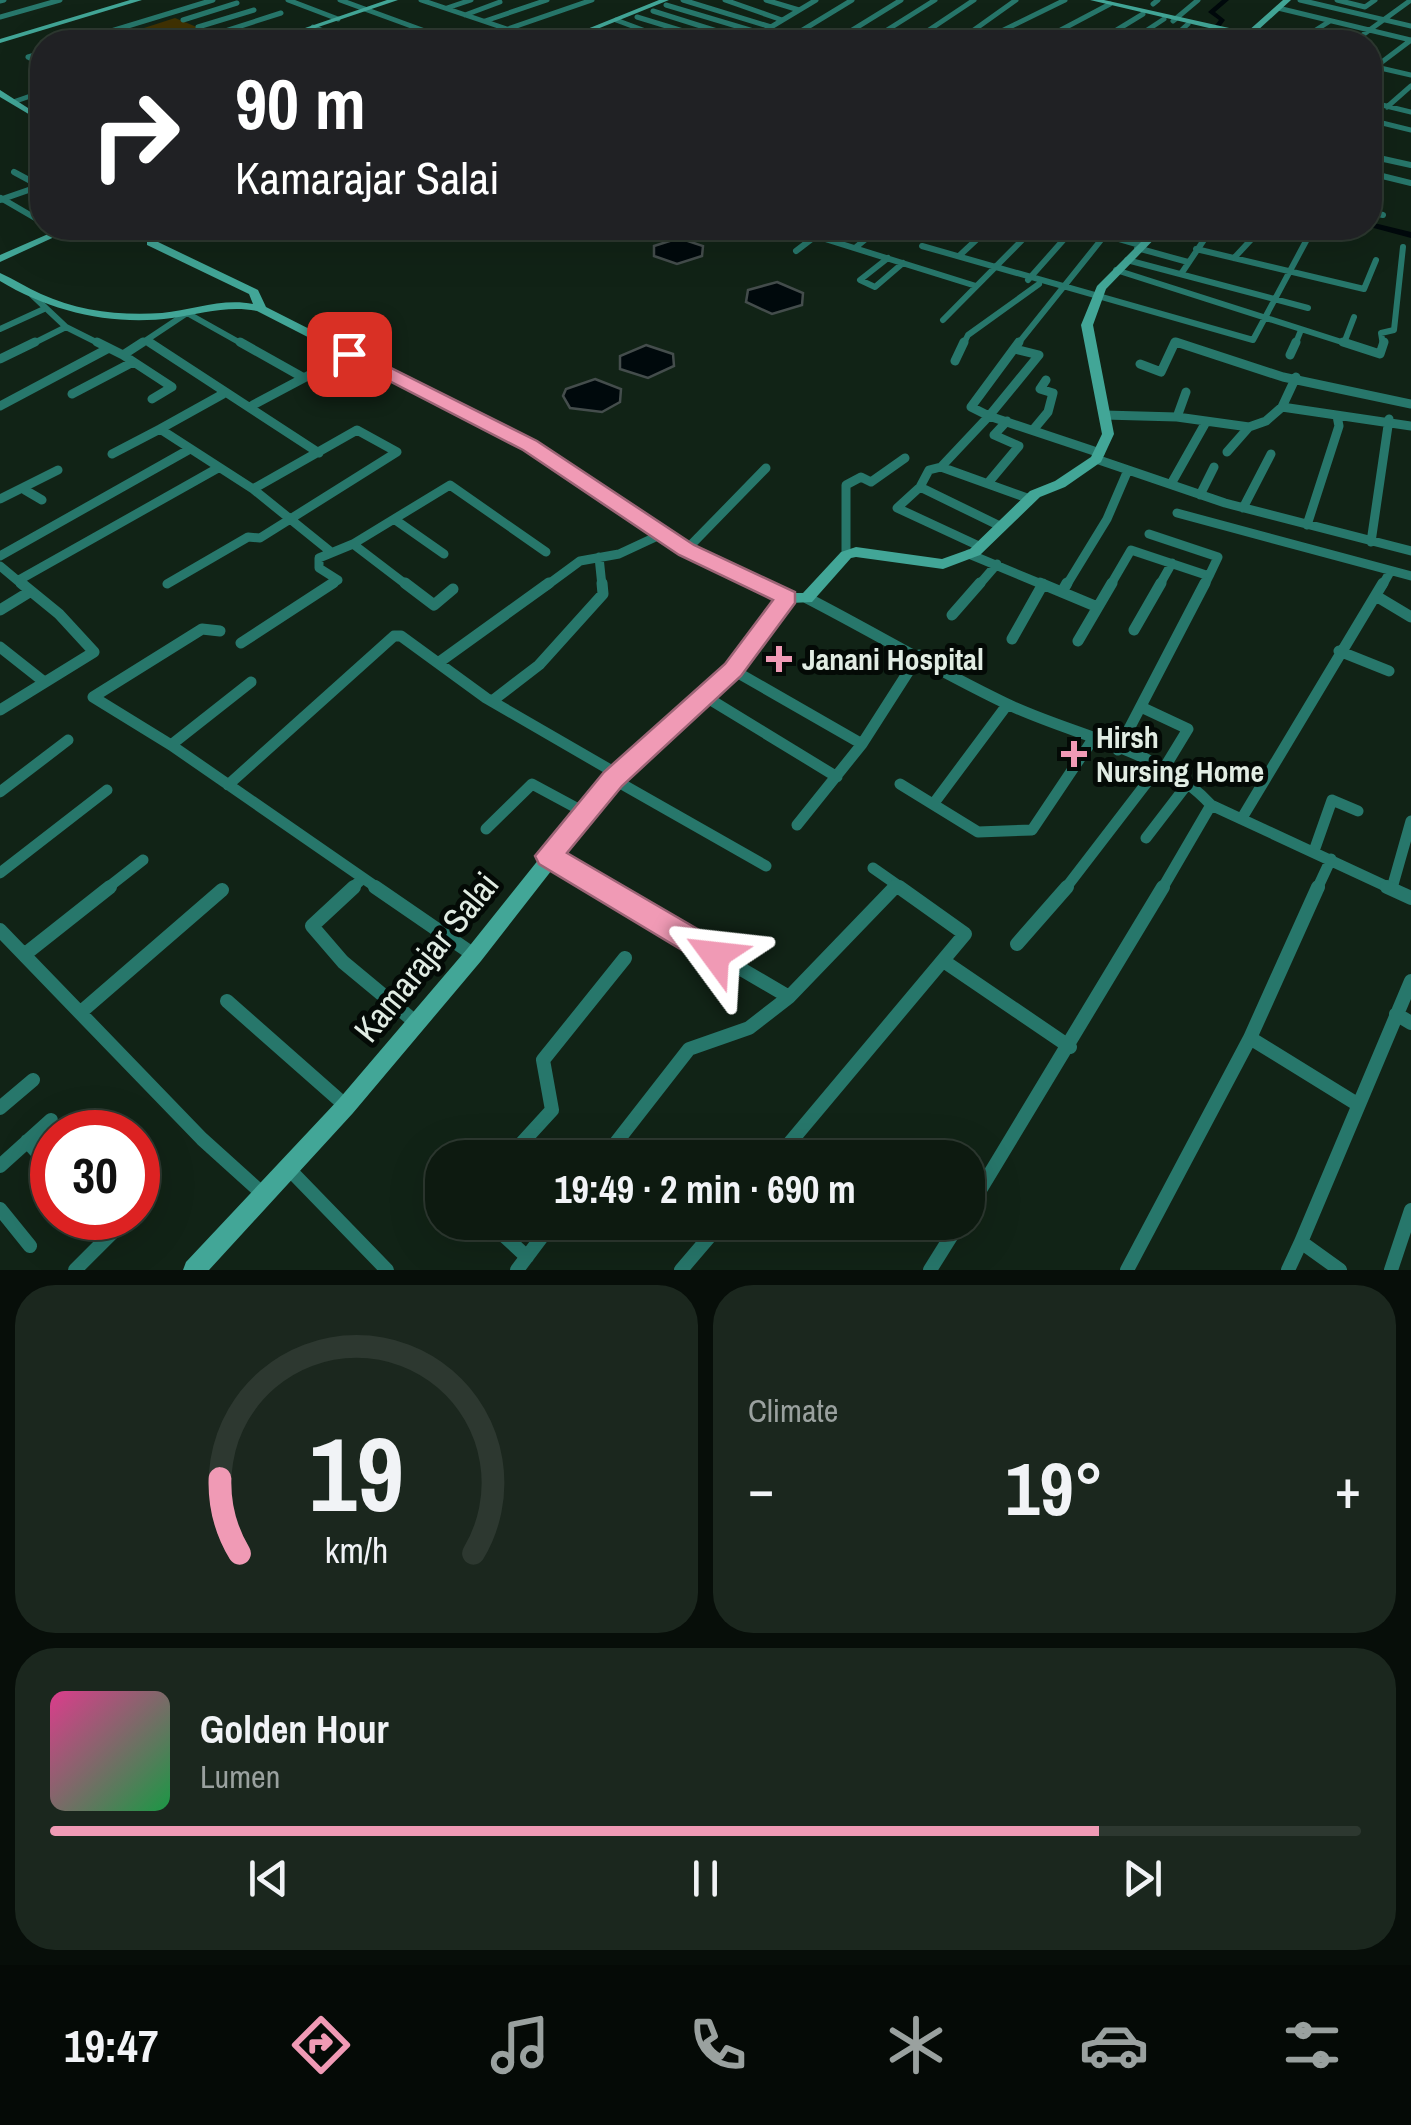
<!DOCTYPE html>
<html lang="en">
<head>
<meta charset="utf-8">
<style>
	body { margin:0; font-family:"Archivo Narrow",sans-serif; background:#1b271e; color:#f1f3f6; height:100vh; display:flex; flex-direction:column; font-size:38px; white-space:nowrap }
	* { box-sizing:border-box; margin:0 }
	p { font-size:32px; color:#9aa19f }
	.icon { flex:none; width:55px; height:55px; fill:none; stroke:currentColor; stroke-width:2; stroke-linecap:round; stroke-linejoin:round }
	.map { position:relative; height:1270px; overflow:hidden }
	.details { display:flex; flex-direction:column; gap:15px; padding:15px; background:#070e09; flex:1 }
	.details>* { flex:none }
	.banner { position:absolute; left:30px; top:30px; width:1352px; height:210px; border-radius:40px; box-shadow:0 10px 40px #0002,0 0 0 2px #2d3830; background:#202124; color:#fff; overflow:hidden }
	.speed { position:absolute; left:30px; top:1110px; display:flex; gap:20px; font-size:50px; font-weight:700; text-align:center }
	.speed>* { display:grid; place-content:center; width:130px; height:130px; border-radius:50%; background:#0d1a10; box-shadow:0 10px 40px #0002,0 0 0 2px #2d3830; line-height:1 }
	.speed .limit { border:15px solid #d22; background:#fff; color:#111 }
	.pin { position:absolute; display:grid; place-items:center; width:85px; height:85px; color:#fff; margin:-42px; border-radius:20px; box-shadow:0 5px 15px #0006 }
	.me { position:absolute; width:110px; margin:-55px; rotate:300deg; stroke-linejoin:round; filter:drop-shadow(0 0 8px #0008) }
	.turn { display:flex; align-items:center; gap:35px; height:210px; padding:0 40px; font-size:45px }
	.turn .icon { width:130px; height:130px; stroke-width:2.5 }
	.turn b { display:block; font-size:70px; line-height:85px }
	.big { font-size:75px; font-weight:700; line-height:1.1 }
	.details .widget { flex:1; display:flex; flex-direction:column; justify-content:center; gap:15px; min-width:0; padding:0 35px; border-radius:40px; background:#1b271e }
	.details .dial { align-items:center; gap:0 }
	.dial svg { height:260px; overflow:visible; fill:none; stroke:#2d3830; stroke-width:7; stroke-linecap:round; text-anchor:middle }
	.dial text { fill:#f1f3f6; stroke:none }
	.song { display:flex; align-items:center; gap:30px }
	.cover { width:120px; height:120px; border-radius:15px; background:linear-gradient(135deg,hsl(330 70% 55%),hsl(140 70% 35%)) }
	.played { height:10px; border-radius:5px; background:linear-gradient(90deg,#f09ab5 80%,#2d3830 80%) }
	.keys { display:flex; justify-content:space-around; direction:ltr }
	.heat { display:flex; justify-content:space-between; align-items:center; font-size:55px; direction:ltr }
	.details .tiles { flex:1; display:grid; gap:15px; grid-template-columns:1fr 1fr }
	.widget:last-child { grid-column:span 2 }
	.trip { position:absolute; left:425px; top:1140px; width:560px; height:100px; border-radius:40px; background:#0d1a10; box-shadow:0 10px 40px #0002,0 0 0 2px #2d3830; font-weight:700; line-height:100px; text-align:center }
	.tabs { display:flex; height:160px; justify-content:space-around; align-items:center; background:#050a06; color:#9aa19f }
	.tabs .icon { width:70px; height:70px }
	.tabs .selected { color:#f09ab5 }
	.tabs b { font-size:45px; color:#f1f3f6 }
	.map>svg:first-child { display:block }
	.green { fill:#403203 }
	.water { fill:#00090c; stroke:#444d4c; stroke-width:2.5 }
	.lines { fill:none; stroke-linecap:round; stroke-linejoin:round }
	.canal { fill:#00090c; fill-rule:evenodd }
	.street-far4 { stroke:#27776b; stroke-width:5 }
	.street-far3 { stroke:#27776b; stroke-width:6 }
	.street-far2 { stroke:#27776b; stroke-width:9 }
	.street-far1 { stroke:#27776b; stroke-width:11 }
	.street { stroke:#27776b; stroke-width:14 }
	.secondary { fill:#42a697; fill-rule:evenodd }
	.route { fill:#f09ab5; stroke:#9c6476; stroke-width:2.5 }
	.poi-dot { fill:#f09ab5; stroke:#040a06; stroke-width:4 }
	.labels { text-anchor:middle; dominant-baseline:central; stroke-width:10; stroke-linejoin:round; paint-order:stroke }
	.poi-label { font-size:30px; font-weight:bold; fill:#e1ece3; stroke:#040a06; text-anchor:start }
	.near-street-label { font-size:35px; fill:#e1ece3; stroke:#040a06 }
</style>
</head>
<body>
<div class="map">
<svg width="1411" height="1270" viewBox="0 0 1411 1270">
	<rect width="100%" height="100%" fill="#112316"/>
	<path class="green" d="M175 18 204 30C175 40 149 49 119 36Z"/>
	<path class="water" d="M679 238 703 246 702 256 677 264 654 256V246Z
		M777 282 803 293 802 305 772 314 746 302 748 290Z
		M646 345 673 354 674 366 648 378 620 369V356Z
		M595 379 621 389 620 402 602 412 570 408 563 396 566 389Z"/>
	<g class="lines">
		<path class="canal" d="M1222 0H1229L1215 12 1225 20 1209 42H1203L1219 20 1208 12Z
			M1370 222 1411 232V238L1370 227Z"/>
		<path class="street-far4" d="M288 0 338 19
			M340 0 455 42
			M421 0 507 29
			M683 0 771 27
			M725 0 782 20
			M766 0 799 10
			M1300 0 1411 26
			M1337 0 1365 7 1375 0
			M0 1 4 0
			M1153 4 1158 0
			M666 5 760 33
			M447 8 471 0
			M1278 8 1411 40
			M653 11 752 42
			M465 15 500 2
			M0 17 60 0
			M637 17 719 42
			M183 20 237 3
			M616 20 675 42
			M485 21 547 0
			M1173 21 1198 0
			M198 27 254 10
			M313 27 353 42
			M505 30 592 0
			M766 30 816 0
			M602 31 634 42
			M1251 33 1287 42
			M517 37 531 42
			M583 39 592 42
			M75 42 213 0
			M117 42 125 40
			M191 42 281 13
			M783 42 852 0
			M833 42 901 0
			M868 42 935 0
			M911 42 974 0
			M957 42 1016 0
			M979 42 1065 0
			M1038 42 1110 4
			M1097 42 1143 14
			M1129 42 1164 19
			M1168 42 1188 24
			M1297 42 1330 21
			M1353 42 1411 0
			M28 57 42 65
			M28 57 42 53
			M1376 67 1411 75
			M1370 71 1411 40
			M16 101 42 92
			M1370 102 1411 112
			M1387 107 1411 86
			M1370 120 1411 130
			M1370 143 1382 123"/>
		<path class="street-far3" d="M1370 156 1411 165
			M1370 173 1411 183
			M1 198 42 222
			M0 200 40 186 14 172
			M1370 212 1383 215
			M790 228 976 286
			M1081 228 1140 245
			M1123 228 1151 236
			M1272 228 1308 236
			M1332 228 1344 231
			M922 246 1253 340 1313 228
			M855 248 879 228
			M1137 248 1188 262
			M1196 249 1364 289 1376 260
			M796 251 826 228
			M959 256 989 228
			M888 258 860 280 875 287 903 263
			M1234 258 1262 228
			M1127 260 1308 308
			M1116 270 1351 345
			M1181 274 1212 228
			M1028 280 1074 228
			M943 320 1034 228
			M66 327 102 345
			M0 329 44 309
			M149 342 153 345
			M1344 343 1354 317
			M30 345 66 327 32 295
			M139 345 187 313 244 345
			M963 345 968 335 1039 284
			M1017 345 1105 235
			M1174 345H1183
			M1295 345 1301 330
			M1383 345 1381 333 1394 330 1403 247"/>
		<path class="street-far2" d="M97 342 123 355 143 342
			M149 342 319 453
			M240 342 304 378
			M1176 342 1283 377 1411 404
			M1343 342 1380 354 1384 342
			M1015 349 1039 355 989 416 971 407 1019 342
			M123 355 172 387 152 399
			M1290 355 1296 342
			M0 359 35 342
			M955 361 964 342
			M1140 364 1161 372 1175 342
			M72 394 133 362
			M223 394 160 429 253 489 331 552
			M253 405 349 354
			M0 406 109 348
			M1282 407 1296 377
			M1104 415 1177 417 1249 427 1266 421 1282 407 1411 426
			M1177 417 1186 392
			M1033 430 1048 412 1053 393 1040 389 1046 380
			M1227 452 1249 427
			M112 454 160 429
			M1096 459 1225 503 1411 551
			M941 467 929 470 920 487 897 508 979 546
			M988 483 1019 446 994 435 1007 421
			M1171 484 1206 422
			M920 487 1002 527
			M25 490 42 500
			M1200 495 1214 467
			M0 499 58 470
			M1030 499 941 467 989 416 1100 453
			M1243 508 1271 454
			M1177 513 1411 576
			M394 519 444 554
			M1307 525 1339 426 1337 416
			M1371 542 1389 419
			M353 544 408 586
			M686 550 766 468
			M969 554 1046 586
			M846 555V485L861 477 871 482 905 458
			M0 556 190 449
			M599 557 602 586
			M0 566 24 586
			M19 580 218 468
			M167 584 248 537 260 538 397 452 357 430 253 489
			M329 586 338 580 319 568V558L353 544 450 485 546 552
			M546 586 580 561 619 554 662 534
			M978 586 997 564
			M1066 586 1107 519 1128 470
			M1110 586 1131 550 1209 576 1218 557 1149 534
			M1159 586 1172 563
			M1204 586 1209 576
			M1382 586 1390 572"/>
		<path class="street-far1" d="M405 583 434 605 453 589
			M1040 583 1095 606
			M1062 592 1067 583
			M1376 596 1411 617
			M807 598C873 632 938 671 1005 703 1073 736 1159 748 1211 805L1392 889
			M0 610 31 591
			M952 615 980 583
			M1134 630 1161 583
			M220 631 202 629 93 697 171 745 379 889
			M1012 639 1043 584
			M1078 641 1112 583
			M241 643 333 583
			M0 647 43 681
			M1339 651 1389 671
			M438 663 549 583
			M733 670 862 744
			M706 697 837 777
			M492 701 539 665 603 594 602 583
			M1141 707 1188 729 1163 770
			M0 710 94 652 59 614 21 583
			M171 745 251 682
			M1118 750 1205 583
			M613 779 766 866
			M900 784 978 832 1032 830 1093 739
			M228 785 394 636H401L486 698 619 775
			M0 792 68 740
			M934 803 1007 705
			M1242 818 1383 583
			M797 825 862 744 919 655
			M486 829 532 784 584 812
			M1146 838 1189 782
			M1314 851 1332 800 1358 811
			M550 857 605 889
			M873 868 903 889
			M0 873 107 790
			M1392 888 1411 821
			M106 889 143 860
			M351 889 362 879
			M893 889 897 885
			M1065 889 1158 768
			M1162 889 1211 805
			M1317 889 1331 859"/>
		<path class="street" d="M354 887 312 926 343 962 414 1021
			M375 887 474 955
			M601 887 789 997 749 1028 689 1049 604 1158
			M1387 887 1411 898
			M0 930 202 1139 264 1195
			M1017 944 1067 887
			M24 955 110 887
			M945 962 1070 1047
			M789 997 895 887
			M227 1001 346 1106
			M81 1012 222 890
			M1396 1014 1411 1023
			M1250 1038 1357 1104
			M0 1108 33 1080
			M27 1141 52 1169
			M508 1158 552 1110 543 1060 625 958
			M777 1158 965 934 899 887
			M0 1166 51 1120
			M289 1169 387 1270
			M0 1209 30 1246
			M968 1210 1163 887
			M489 1222 527 1257
			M75 1270 127 1218
			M517 1270 553 1222
			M681 1270 722 1222
			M930 1270 960 1222
			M1127 1270 1250 1038 1318 887
			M1288 1270 1301 1242
			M1340 1270 1301 1242 1411 981
			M1391 1270 1411 1210"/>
		<path class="secondary" d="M130 0H142L0 43V39Z
			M387 0H398L274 42H264Z
			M659 0H669L565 42H555Z
			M1090 0H1104L1247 32 1283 0H1291L1245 42 1238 41 1243 36Z
			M0 90 42 117V122L0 97Z
			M62 228H74L0 262V255Z
			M163 228H173L158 242 258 290 266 307 534 443 691 547 789 593H803L841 552 856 547 942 559 970 549 1030 491 1055 481 1091 457 1102 434 1081 325 1097 286 1155 228H1165L1106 289 1093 325 1114 434 1101 462 1065 487 1040 497 980 555 943 569 856 557 851 558 812 602 791 603 738 674 619 784 481 961 353 1113 209 1270H183L186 1262 339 1099 467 949 607 774 728 666 778 600 681 553 526 449 257 311C228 305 201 314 172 318 113 326 51 312 0 281V273C14 279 27 288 41 294 78 311 121 316 162 313 193 310 222 298 253 304L249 294 147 245V241Z"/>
	</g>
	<path class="route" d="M343 350H355L537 441 694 545 795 592V603L741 676 622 786 567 853 725 945 729 955 725 964 715 968 705 964 539 864 535 856 604 772 725 664 773 600 679 555 523 450 343 357Z"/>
	<g class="poi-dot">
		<path d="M774 644h10v10h10v10h-10v10h-10v-10h-10v-10h10z"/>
		<path d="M1069 739h10v10h10v10h-10v10h-10v-10h-10v-10h10z"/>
	</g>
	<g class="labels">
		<g class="poi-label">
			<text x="802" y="659">Janani Hospital</text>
			<text x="1096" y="737">Hirsh<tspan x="1096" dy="34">Nursing Home</tspan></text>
		</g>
		<g class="near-street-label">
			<text transform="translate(426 957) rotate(-51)">Kamarajar Salai</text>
		</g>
	</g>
</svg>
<div class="speed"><div class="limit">30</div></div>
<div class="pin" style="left:349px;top:354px;background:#d93025"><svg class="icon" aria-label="arrive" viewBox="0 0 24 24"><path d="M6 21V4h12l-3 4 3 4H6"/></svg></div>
<svg class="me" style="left:715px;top:955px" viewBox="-20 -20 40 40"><path d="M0-17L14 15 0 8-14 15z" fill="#f09ab5" stroke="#fff" stroke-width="4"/></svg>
<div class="trip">19:49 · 2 min · 690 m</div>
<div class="banner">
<div class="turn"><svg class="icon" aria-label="right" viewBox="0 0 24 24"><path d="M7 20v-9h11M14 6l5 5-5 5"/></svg><div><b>90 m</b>Kamarajar Salai</div></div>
</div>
</div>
<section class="details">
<div class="tiles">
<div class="widget dial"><svg viewBox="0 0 100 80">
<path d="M14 69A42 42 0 1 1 86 69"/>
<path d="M14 69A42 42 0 0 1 8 46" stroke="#f09ab5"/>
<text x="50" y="56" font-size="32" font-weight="700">19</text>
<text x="50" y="72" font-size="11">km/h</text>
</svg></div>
<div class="widget"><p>Climate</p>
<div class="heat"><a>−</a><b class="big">19°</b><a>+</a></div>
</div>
<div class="widget">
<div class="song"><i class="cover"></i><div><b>Golden Hour</b><p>Lumen</p></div></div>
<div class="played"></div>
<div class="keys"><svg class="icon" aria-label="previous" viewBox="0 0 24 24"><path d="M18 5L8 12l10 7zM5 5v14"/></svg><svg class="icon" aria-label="pause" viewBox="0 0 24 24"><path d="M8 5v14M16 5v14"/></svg><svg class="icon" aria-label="next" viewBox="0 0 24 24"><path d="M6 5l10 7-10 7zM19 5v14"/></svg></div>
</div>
</div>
</section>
<nav class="tabs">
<b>19:47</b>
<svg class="icon selected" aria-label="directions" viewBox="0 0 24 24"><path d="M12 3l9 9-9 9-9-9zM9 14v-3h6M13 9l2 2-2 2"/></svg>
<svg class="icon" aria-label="music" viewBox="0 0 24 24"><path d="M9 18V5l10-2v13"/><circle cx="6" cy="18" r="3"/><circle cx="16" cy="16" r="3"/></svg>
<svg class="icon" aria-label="phone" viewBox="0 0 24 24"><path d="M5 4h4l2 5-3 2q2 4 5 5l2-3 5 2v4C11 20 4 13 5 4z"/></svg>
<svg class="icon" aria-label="climate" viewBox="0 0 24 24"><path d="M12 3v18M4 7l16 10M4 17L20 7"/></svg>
<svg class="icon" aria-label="car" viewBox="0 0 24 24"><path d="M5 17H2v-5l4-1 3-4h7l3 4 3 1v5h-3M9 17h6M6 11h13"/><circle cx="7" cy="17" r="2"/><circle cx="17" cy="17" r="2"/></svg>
<svg class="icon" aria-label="filters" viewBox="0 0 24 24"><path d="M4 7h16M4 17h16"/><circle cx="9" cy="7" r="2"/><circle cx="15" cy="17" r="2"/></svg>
</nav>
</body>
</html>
